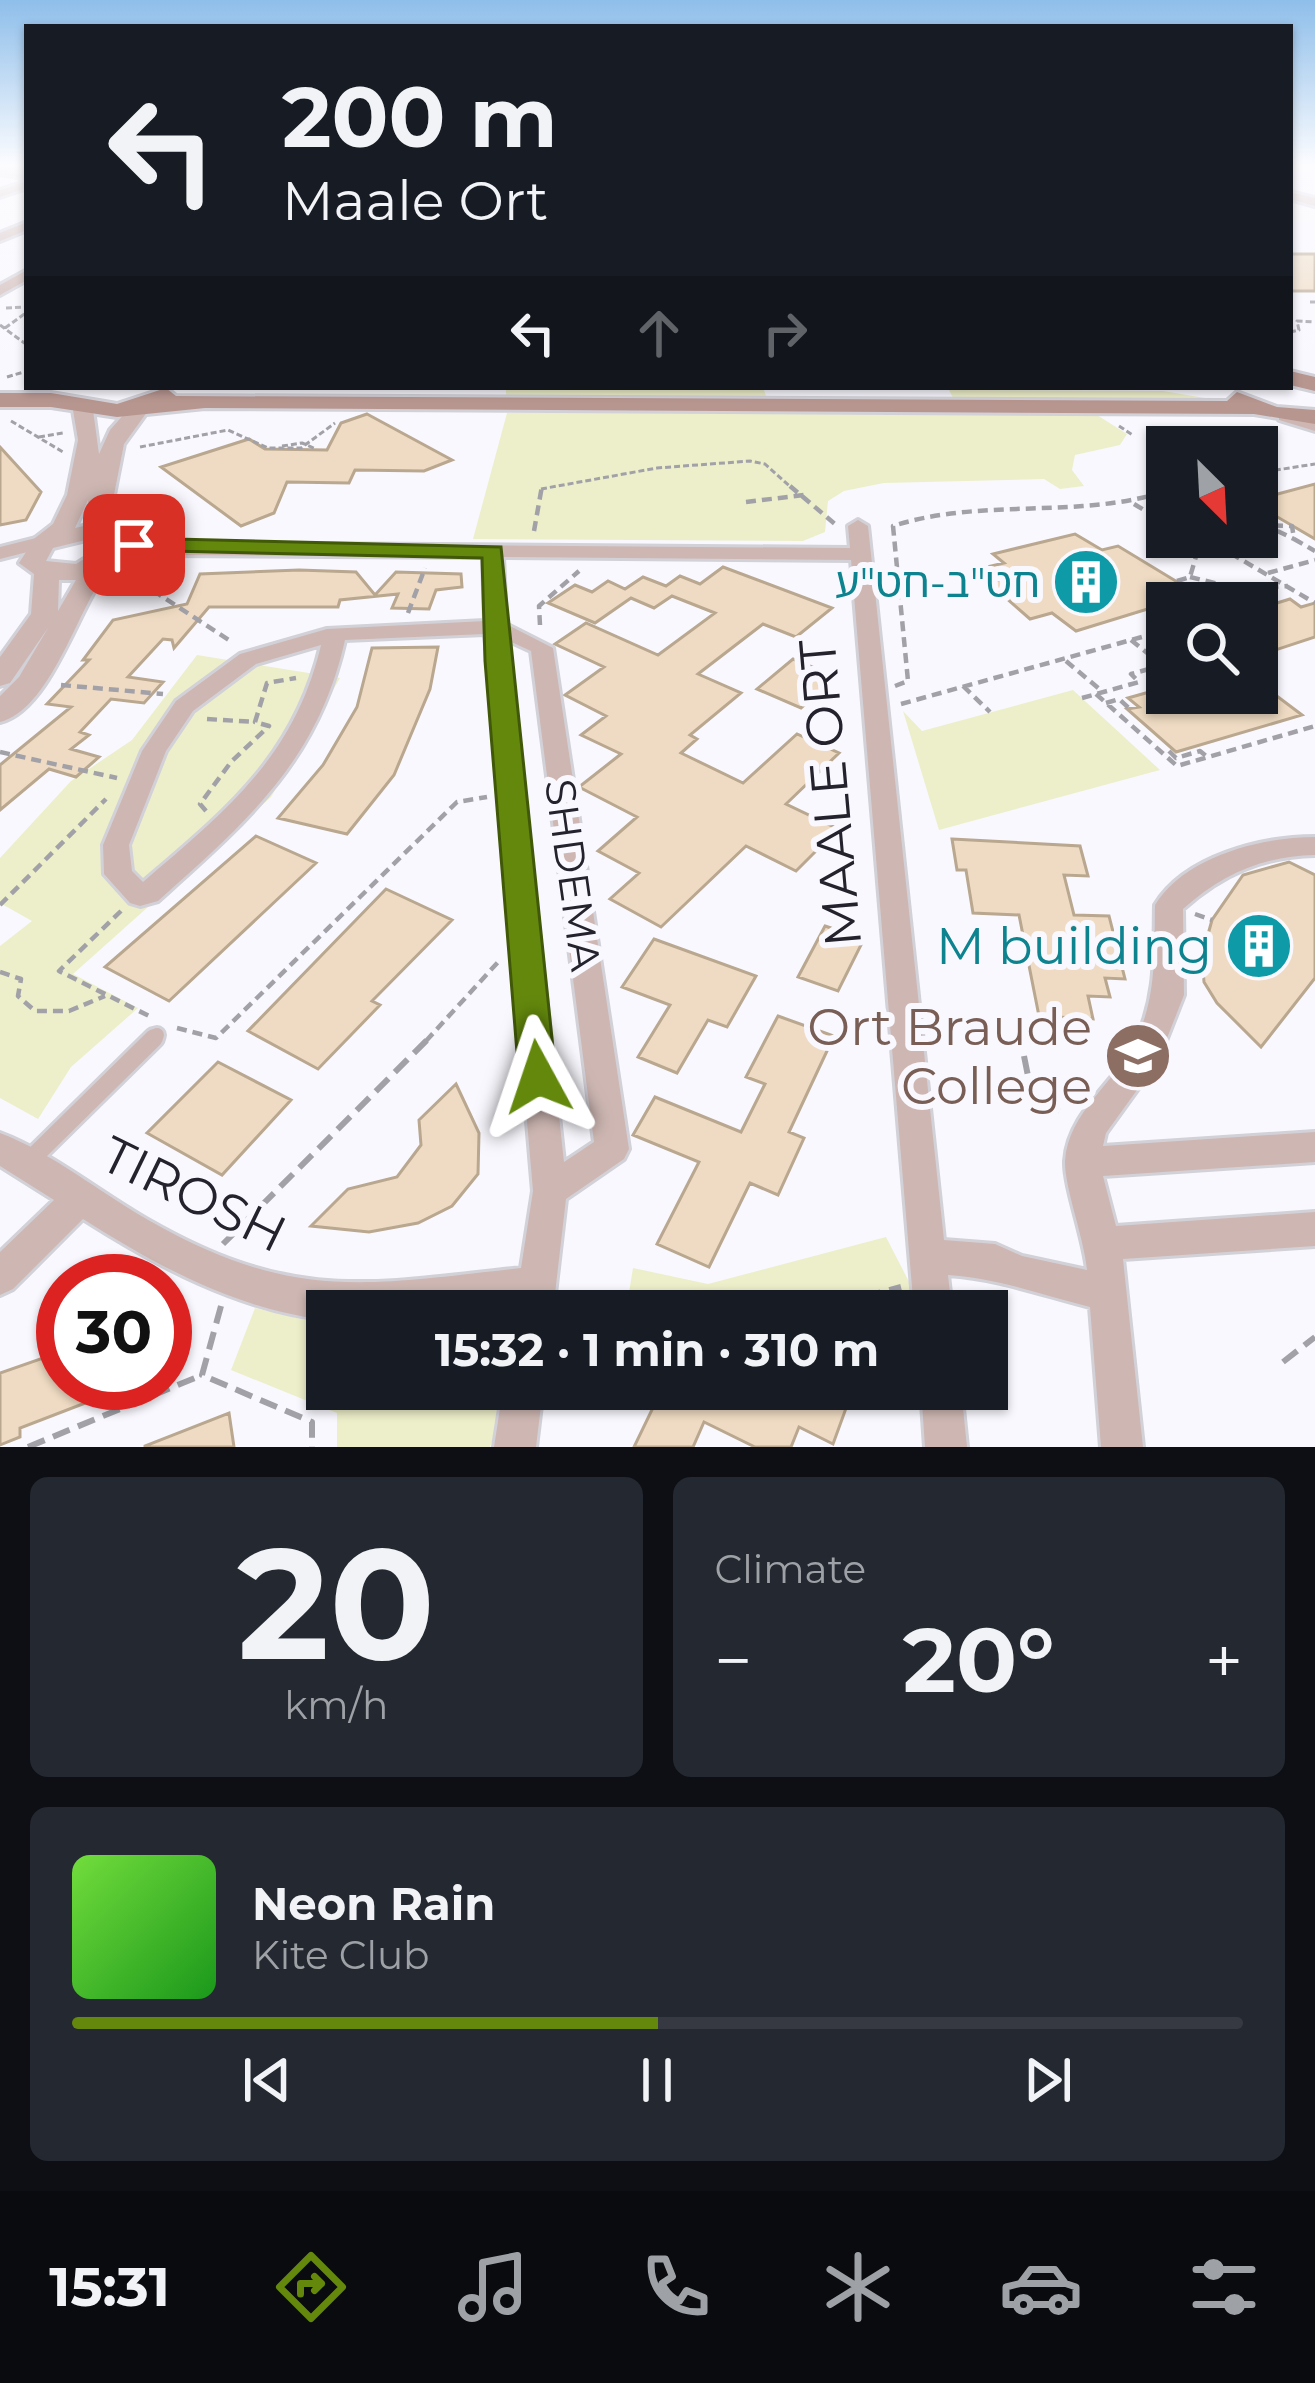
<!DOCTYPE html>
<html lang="en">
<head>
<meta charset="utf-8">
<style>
	body { margin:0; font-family:Montserrat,"Noto Sans Hebrew",sans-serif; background:#242831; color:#f1f3f6; height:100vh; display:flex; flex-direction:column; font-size:45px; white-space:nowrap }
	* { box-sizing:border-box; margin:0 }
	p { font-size:39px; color:#9ea1a6 }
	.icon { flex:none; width:66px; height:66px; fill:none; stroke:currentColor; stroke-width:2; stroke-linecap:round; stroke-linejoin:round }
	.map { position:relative; height:1447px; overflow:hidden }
	.details { display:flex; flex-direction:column; gap:30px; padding:30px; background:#0d0f14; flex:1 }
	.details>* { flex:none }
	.hud { position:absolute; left:24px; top:24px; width:1269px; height:366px; border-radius:0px; box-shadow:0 3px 9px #0004; background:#171b24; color:#f1f3f6; overflow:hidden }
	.needle { width:78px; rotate:156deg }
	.tools { position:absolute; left:1146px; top:426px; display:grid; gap:24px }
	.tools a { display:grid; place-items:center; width:132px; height:132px; border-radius:0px; background:#171b24; box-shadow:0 3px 9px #0004; font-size:60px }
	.speed { position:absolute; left:36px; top:1254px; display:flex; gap:24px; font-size:60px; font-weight:700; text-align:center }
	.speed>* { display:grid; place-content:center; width:156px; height:156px; border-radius:50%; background:#171b24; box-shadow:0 3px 9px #0004; line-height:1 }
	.speed .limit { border:18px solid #d22; background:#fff; color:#111 }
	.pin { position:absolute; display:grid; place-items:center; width:102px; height:102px; color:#fff; margin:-51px; border-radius:24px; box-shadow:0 6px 18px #0006 }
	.me { position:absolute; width:132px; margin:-66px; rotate:355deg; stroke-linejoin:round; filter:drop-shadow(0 0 9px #0008) }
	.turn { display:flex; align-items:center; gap:42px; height:252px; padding:0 60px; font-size:54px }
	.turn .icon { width:156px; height:156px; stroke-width:2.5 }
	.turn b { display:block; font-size:84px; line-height:102px }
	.lanes { display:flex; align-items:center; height:114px; padding:0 60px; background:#0003; justify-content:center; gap:60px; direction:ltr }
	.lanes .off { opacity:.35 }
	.big { font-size:90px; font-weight:700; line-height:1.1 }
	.details .tile { flex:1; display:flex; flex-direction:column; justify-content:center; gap:18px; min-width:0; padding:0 42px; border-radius:18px; background:#242831 }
	.details .dial { align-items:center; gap:0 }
	.dial b { font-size:156px; line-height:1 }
	.song { display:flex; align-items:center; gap:36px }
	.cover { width:144px; height:144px; border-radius:18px; background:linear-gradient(135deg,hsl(100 70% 55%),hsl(120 70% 35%)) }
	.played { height:12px; border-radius:6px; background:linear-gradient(90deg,#63880c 50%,#363941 50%) }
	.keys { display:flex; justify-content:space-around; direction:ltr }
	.heat { display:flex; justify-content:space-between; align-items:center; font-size:66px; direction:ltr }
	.details .tiles { flex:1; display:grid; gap:30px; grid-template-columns:1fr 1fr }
	.tile:last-child { grid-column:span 2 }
	.trip { position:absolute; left:306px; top:1290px; width:702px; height:120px; border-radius:0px; background:#171b24; box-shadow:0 3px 9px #0004; font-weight:700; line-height:120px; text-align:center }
	.menu { display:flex; height:192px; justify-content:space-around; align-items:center; background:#090b0e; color:#9ea1a6 }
	.menu .icon { width:84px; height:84px }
	.menu .on { color:#63880c }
	.menu b { font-size:54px; color:#f1f3f6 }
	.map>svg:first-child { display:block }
	.green { fill:#edefca }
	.building { fill:#efdbc3; stroke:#b9a78f; stroke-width:3 }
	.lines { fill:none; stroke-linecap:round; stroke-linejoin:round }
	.service-far1-casing { stroke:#d3d1d8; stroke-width:20 }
	.service-casing { stroke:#d3d1d8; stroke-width:24 }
	.minor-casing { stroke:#d3d1d8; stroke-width:6 }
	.tertiary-casing { stroke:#d3d1d8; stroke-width:6 }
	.secondary-casing { stroke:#d3d1d8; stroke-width:6 }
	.path-far2 { stroke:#a2a1a8; stroke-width:3; stroke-dasharray:6 3; stroke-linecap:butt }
	.path-far1 { stroke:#a2a1a8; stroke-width:4.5; stroke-dasharray:10 6; stroke-linecap:butt }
	.path { stroke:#a2a1a8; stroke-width:6; stroke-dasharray:18 9; stroke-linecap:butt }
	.service-far1 { stroke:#ceb7b3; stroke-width:14 }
	.service { stroke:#ceb7b3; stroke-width:18 }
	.minor { fill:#ceb7b3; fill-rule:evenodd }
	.tertiary { fill:#ceb7b3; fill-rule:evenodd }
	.secondary { fill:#b89690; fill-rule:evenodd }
	.route { fill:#63880c; stroke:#405808; stroke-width:3 }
	.labels { text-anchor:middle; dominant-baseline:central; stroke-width:12; stroke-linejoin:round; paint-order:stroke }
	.culture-label { font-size:42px; fill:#0d838f; stroke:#f9f8fe; text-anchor:end }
	.street-label { font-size:42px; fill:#24222c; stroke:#f9f8fe }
	.near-street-label { font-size:51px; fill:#24222c; stroke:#f9f8fe }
	.near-culture-label { font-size:51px; fill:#0d838f; stroke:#f9f8fe; text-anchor:end }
	.near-education-label { font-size:51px; fill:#785e54; stroke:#f9f8fe; text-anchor:end }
</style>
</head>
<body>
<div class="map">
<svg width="1315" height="1447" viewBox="0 0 1315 1447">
	<rect width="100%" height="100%" fill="#f9f8fe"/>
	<path class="green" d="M506 389 764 390 767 399 506 397Z
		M949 390 1163 391 1211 399 953 398Z
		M1089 410 1127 434 1120 445 1075 455 1072 470 1084 486 1060 489 1044 479 884 483 844 491 828 501 825 532 803 541 473 539 507 413Z
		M197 655 340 678 271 797 73 974 138 1008 71 1067 38 1119 0 1098V946L32 921 0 903V858L71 781 132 740Z
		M1073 690 1160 770 939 830 903 711 922 731Z
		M886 1237 922 1307 626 1311 633 1268 708 1284Z
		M255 1308 327 1325V1389H497L502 1416 490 1447H337V1413L231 1370Z"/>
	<path class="building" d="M1290 254H1315V291H1290Z
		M367 414 452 460 424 471 355 470 349 483 287 482 274 513 241 526 161 467 249 439 265 449 327 450 341 423Z
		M0 447 41 492 26 520 0 525Z
		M1315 484V539L1274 515V495Z
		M1075 534 1102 550 1118 546 1212 603H1167L1076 631 1052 613 1030 619 989 583 1002 579 987 567 1004 563 993 554Z
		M723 567 832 608 796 637 763 624 698 674 741 693 690 735 697 739 681 753 743 783 797 734 839 753 786 804 838 829 796 871 746 846 661 927 610 899 639 873 598 851 637 817 579 787 621 754 581 735 606 716 565 695 604 667 555 644 586 623 658 655 715 613 672 596 654 608 631 598 595 623 548 603 575 585 592 592 608 581 625 589 643 577 666 586 680 576 700 584Z
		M299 570 356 572 375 595 396 572 461 574 462 587 436 590 429 609 392 608 398 594 340 600 338 607H209L174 648 172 640 163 639 128 677 163 682 144 703 111 699 80 732 89 735 71 749 99 757 76 777 49 769 0 810V765L71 707 47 704 89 660H83L113 620 187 604 200 574Z
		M1290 599 1301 607 1315 603V637L1257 656V609Z
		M438 647 430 689 394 775 347 834 278 818 323 765 357 707 372 648Z
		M793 659 836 677 801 708 757 689Z
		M1257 681 1302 715 1176 752 1127 709 1139 707 1128 698 1167 687V693H1257Z
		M256 836 316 863 169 1001 105 967Z
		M952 839 1080 846 1088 876 1064 875 1074 915 1109 916 1125 979 1105 978 1110 997 1088 996 1093 1019 1039 1016 1019 915 973 913 966 870H957Z
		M1289 862 1315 875V978L1261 1047 1217 1003 1204 982 1202 956 1212 920 1243 875Z
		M386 889 452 920 372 1001 380 1005 318 1069 248 1031Z
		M825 926 864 939 838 991 798 977Z
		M654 939 756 976 727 1027 708 1020 677 1073 638 1057 670 1005 622 987Z
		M778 1016 834 1036 789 1132 804 1138 778 1195 750 1183 709 1267 657 1244 699 1162 633 1135 655 1097 741 1132 765 1084 746 1077Z
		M218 1062 291 1100 222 1175 147 1133Z
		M456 1084 479 1133 478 1174 452 1206 418 1223 369 1232 311 1226 348 1189 397 1177 421 1145 419 1120Z
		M63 1351V1383L132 1385 20 1428V1437L0 1445V1373Z
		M662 1389H691L713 1400 718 1389H853L833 1444 799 1427 791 1447H755L704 1422 693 1447H634Z
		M229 1413 234 1447H145V1446Z"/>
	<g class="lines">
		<g class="service-far1-casing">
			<path id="service-far1" d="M151 1041 157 1035"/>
		</g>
		<g class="service-casing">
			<path id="service" d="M27 1163 154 1038"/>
		</g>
		<g class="minor-casing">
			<path id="minor" d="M27 181V188L0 197V190Z
				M1290 192 1315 198V206L1290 199Z
				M27 222V230L0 241V233Z
				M27 270V280L0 295V285Z
				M1285 411 1315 420V431L1279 420V412Z
				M858 520 868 526 944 1240 995 1244 1022 1256 1087 1270C1084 1238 1064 1186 1065 1161 1068 1112 1116 1082 1135 1042 1157 997 1154 954 1155 905 1185 856 1262 837 1315 837V855C1263 856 1222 874 1183 909L1184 995 1158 1061 1106 1133 1103 1146 1315 1132V1162L1103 1176 1116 1226 1315 1212V1246L1123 1259 1143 1447H1101L1090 1307C1042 1295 997 1278 948 1275L952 1311H914L851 560 503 557 506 624 553 648 629 1149 624 1159 566 1199 553 1311H515L516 1304 465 1311H327V1320C238 1310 157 1266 83 1219L13 1289 0 1295V1252L54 1200 0 1166V1133C51 1152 102 1194 150 1221 292 1302 367 1285 521 1268L533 1191 485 634 345 640C318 761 246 822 158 901L140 906 130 903 104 874 103 845 142 751 176 701 240 654 327 629 485 621 483 557 158 555 111 545V537L158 543 850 548 848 526ZM507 640 531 651 594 1142 564 1162ZM321 645C295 756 226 811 143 882L132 871 129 845 166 751 193 711 256 664Z
				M48 535 55 537V545L0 559V547Z
				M503 1389H543L536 1447H494Z
				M921 1389H961L967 1447H925Z"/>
		</g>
		<g class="tertiary-casing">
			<path id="tertiary" d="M0 166 27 171V179L0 174Z
				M133 404 150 408 124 444 109 520 130 547C123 557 111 565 104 575 77 613 49 710 0 722V696L19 677 48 628 10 683 0 686V657L31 614 34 574 19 563 35 538 53 524 67 495 78 440 73 410 83 404 93 410 99 454 110 430ZM88 500V525L75 528ZM94 538 105 546 76 564 46 561 53 548ZM59 580H76L58 611Z"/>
		</g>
		<g class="secondary-casing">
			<path id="secondary" d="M1290 371 1315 377V391L1290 385Z
				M166 388 176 396 1227 401 1237 392 1277 407 1315 410V424L1254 414 205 408 117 417 51 407H0V393H51L117 404Z"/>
		</g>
		<path class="path-far2" d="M1310 302H1315
			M6 308 27 307
			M0 325 27 345
			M5 328 27 312
			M1290 332 1299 330 1297 321 1314 322
			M7 377 27 371
			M11 421 63 452
			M1119 426 1134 436
			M39 437 63 433
			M1150 445 1167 455
			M282 446 302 443 316 449
			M140 447 228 430 268 448H301L335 423
			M1257 473 1315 464
			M541 489 657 468 750 461 765 464 793 489"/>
		<path class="path-far1" d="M790 486 835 524
			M746 502 804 495
			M1134 504 1167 524
			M1263 524 1294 539
			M1257 525 1292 526 1294 539 1315 551
			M534 531 542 486
			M1203 537 1315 603
			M126 573 232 642
			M1268 573 1315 560
			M1190 577 1239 589 1288 586
			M1177 581 1190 577 1197 553 1223 537
			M1157 609 1167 617
			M408 613 425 568
			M540 625 539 606 579 571
			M1131 640 1167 669
			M1066 661 1103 692
			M61 685 163 694
			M895 686 908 681 893 526C983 497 1077 520 1167 491
			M963 686 990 712
			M1096 694 1177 766 1315 726
			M1082 698 1139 682 1131 674 1167 664
			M1106 703 1119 699 1130 709
			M901 704 1167 630
			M207 719 255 722
			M1169 751 1176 758 1200 751 1206 756
			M0 752 117 778
			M206 811 200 804 231 762 269 726 255 722 267 683 296 678
			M0 905 106 799
			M121 911 59 971 149 1016
			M1195 914 1212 920
			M0 972 21 979 18 996 35 1011H69L105 996
			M177 1028 216 1038 457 802 487 797
			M426 1041 499 961"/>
		<path class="path" d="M1024 1056 1032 1096 1065 1114
			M223 1244 429 1038
			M221 1306 202 1375 312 1422V1447
			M811 1311 901 1287
			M1283 1362 1315 1337
			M28 1447 202 1375"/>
		<use href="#service-far1" class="service-far1"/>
		<use href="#service" class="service"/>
		<use href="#minor" class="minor"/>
		<use href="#tertiary" class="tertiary"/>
		<use href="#secondary" class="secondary"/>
	</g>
	<linearGradient id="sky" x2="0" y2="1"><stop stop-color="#8ebeea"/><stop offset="0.45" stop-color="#fcfcff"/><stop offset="1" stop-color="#fcfcff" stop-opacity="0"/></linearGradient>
	<rect width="1315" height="366" fill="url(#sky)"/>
	<path class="route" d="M134 538 501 547 556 1077 551 1087 538 1092 525 1087 519 1077 485 661 482 558 126 550 123 545Z"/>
	<defs>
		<g id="building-disc" transform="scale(3.45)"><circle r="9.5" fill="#0f9aa8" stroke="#f9f8fe"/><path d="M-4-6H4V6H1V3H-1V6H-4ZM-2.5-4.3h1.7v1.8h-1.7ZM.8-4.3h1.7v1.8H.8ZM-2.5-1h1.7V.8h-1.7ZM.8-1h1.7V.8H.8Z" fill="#fff"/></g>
		<g id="university-disc" transform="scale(3.45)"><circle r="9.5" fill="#8d6e63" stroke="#f9f8fe"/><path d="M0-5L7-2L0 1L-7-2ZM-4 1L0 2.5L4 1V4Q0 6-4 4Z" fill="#fff"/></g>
	</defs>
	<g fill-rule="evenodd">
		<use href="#building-disc" x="1086" y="582"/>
		<use href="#building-disc" x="1259" y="946"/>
		<use href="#university-disc" x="1138" y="1056"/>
	</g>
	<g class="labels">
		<g class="culture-label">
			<text x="1040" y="582">חט"ב-חט"ע</text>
		</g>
		<g class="street-label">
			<text transform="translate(573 875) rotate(82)">SHDEMA</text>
		</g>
		<g class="near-street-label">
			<text transform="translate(830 793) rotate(-95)">MAALE ORT</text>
			<text transform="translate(194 1194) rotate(26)">TIROSH</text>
		</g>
		<g class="near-culture-label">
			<text x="1212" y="946">M building</text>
		</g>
		<g class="near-education-label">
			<text x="1092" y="1027">Ort Braude<tspan x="1092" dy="59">College</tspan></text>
		</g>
	</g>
</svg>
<div class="tools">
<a><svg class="needle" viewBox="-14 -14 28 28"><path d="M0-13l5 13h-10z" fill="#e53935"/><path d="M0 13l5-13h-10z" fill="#9ea1a6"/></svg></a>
<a><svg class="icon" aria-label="search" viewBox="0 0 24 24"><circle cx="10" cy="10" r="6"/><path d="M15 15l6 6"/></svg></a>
</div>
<div class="speed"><div class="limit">30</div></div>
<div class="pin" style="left:134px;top:545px;background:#d93025"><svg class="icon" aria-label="arrive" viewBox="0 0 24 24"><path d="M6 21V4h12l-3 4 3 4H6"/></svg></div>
<svg class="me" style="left:538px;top:1077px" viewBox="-20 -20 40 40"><path d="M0-17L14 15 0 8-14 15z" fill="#63880c" stroke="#fff" stroke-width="4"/></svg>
<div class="trip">15:32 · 1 min · 310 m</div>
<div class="hud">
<div class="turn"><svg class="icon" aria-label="left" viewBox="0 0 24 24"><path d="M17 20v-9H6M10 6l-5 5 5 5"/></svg><div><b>200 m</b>Maale Ort</div></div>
<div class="lanes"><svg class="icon" aria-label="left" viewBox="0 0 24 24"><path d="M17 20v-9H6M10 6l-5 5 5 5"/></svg><svg class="icon off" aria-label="ahead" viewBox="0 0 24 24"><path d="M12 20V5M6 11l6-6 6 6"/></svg><svg class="icon off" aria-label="right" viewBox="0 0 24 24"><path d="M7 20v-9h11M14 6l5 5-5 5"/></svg></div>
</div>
</div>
<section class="details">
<div class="tiles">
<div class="tile dial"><b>20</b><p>km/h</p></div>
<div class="tile"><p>Climate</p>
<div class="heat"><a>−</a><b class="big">20°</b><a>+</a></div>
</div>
<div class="tile">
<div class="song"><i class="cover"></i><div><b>Neon Rain</b><p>Kite Club</p></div></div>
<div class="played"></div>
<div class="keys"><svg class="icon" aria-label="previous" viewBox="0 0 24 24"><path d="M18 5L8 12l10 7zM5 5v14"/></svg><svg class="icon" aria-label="pause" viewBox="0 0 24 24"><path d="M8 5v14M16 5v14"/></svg><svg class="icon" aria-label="next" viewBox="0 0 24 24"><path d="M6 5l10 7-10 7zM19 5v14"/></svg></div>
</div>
</div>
</section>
<nav class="menu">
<b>15:31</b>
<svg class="icon on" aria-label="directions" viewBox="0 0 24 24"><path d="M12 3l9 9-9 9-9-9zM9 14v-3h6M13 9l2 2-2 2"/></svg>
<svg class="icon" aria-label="music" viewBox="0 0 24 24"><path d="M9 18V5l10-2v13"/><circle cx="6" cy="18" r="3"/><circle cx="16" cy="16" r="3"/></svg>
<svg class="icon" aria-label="phone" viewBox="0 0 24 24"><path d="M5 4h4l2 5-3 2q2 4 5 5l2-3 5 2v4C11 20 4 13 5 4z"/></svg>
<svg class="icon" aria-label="climate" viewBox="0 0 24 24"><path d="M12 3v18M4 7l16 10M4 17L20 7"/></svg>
<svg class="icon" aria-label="car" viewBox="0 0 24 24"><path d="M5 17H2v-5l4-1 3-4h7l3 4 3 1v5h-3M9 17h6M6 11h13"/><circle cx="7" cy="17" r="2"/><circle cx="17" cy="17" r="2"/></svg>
<svg class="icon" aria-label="filters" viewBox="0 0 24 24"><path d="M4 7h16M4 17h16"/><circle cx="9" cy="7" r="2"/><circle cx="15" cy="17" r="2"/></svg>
</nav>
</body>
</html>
